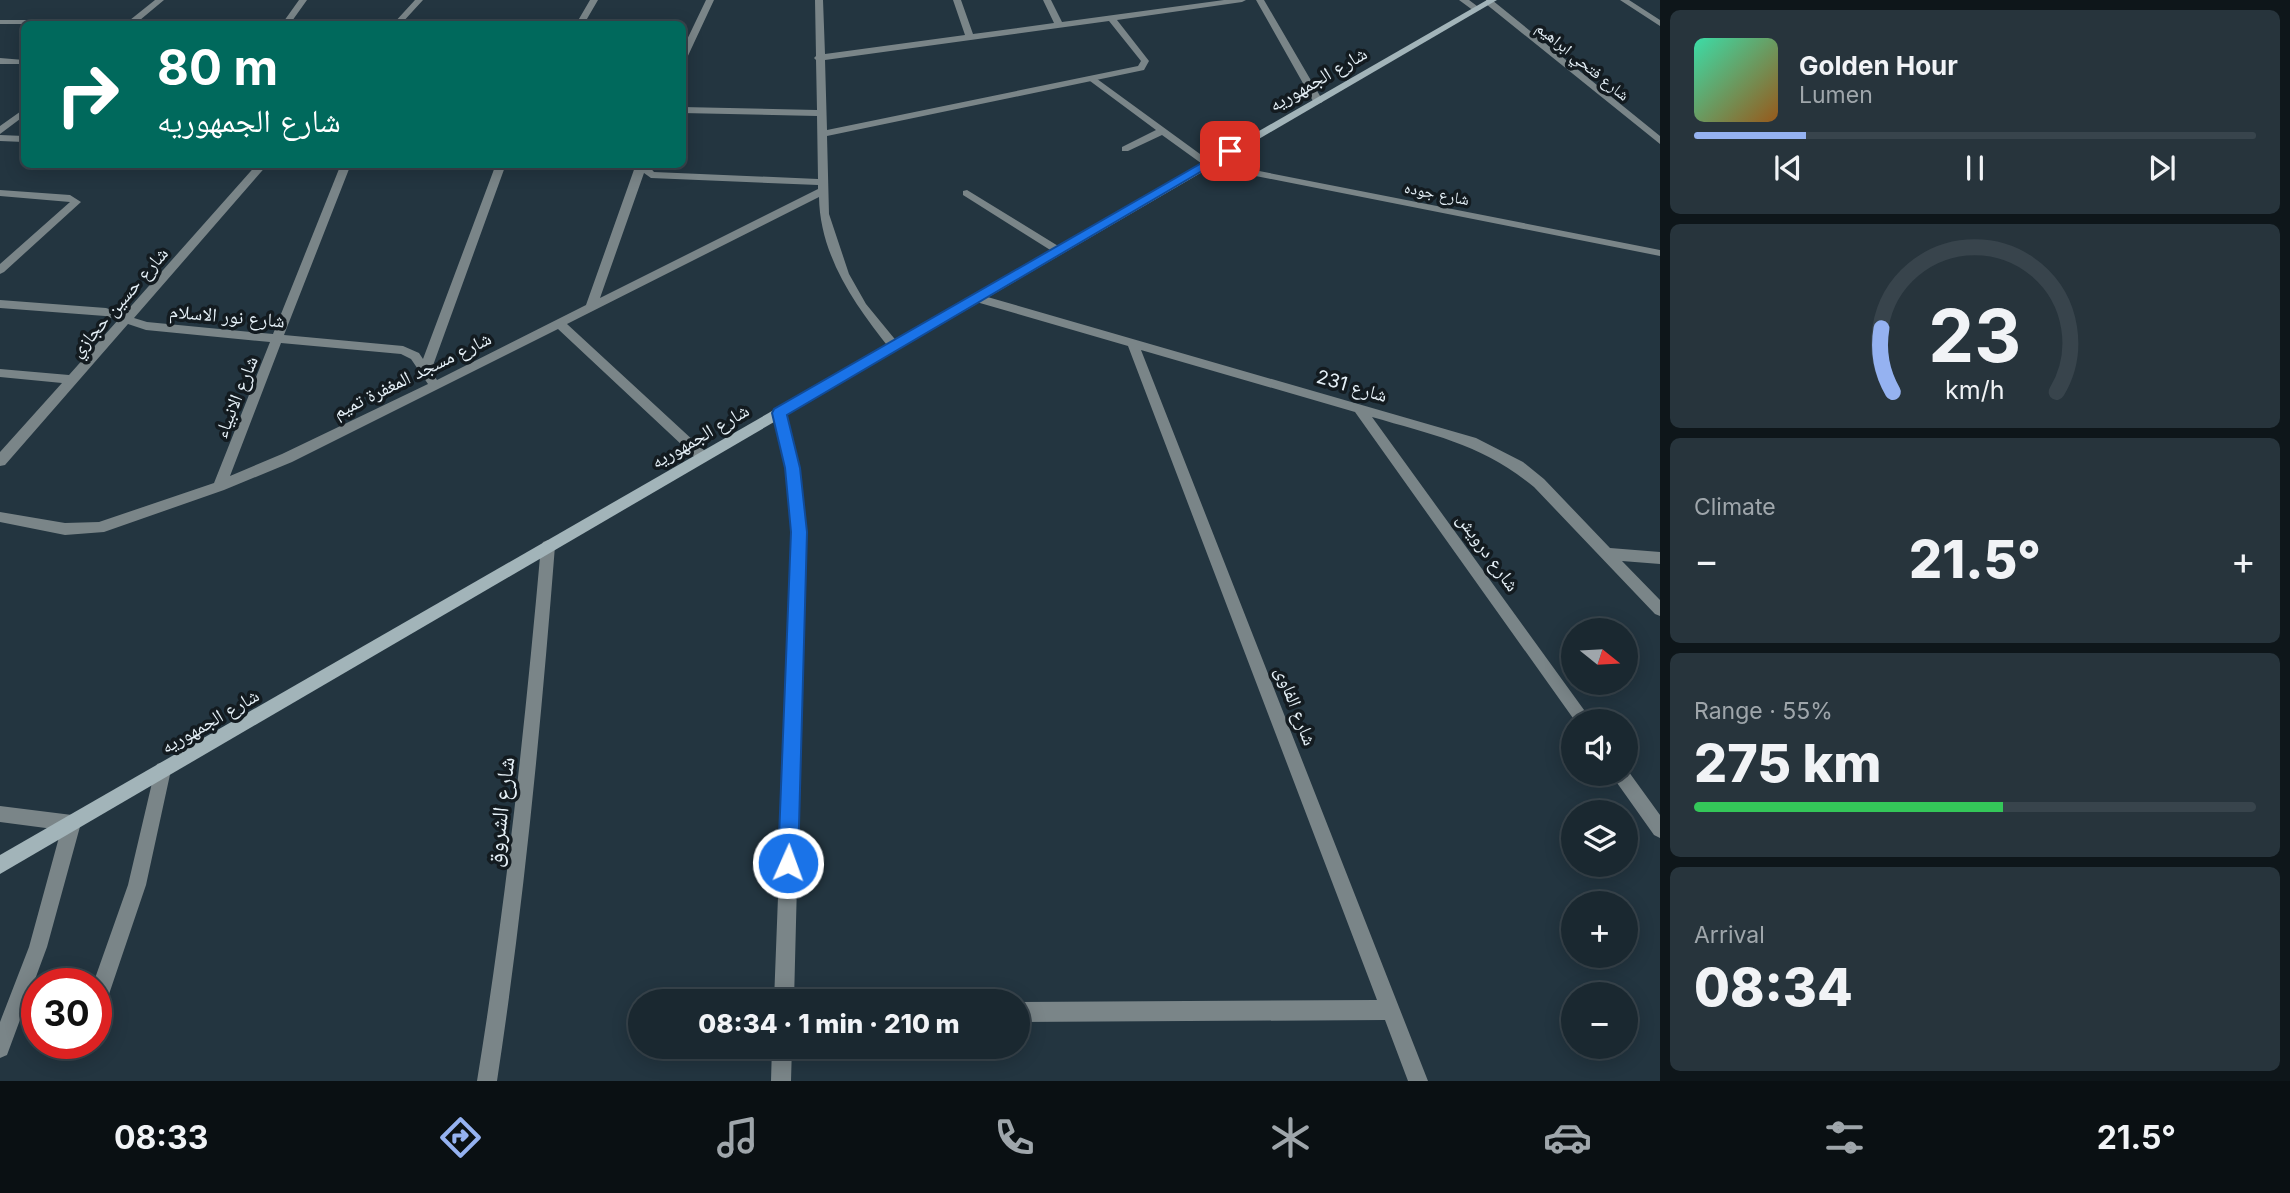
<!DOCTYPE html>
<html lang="en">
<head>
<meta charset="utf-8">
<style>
	body { margin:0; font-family:Inter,"Noto Naskh Arabic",sans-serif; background:#27343c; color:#f1f3f6; height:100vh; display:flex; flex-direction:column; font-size:26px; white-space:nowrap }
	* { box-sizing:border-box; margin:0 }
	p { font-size:23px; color:#9fa6ab }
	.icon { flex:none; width:38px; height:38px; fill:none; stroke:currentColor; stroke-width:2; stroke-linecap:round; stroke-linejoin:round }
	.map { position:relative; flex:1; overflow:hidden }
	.sheet { display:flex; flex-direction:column; gap:10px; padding:10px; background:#0e161a; width:630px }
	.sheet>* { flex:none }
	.hud { position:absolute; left:21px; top:21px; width:665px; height:147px; border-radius:10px; box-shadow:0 4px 18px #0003,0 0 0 2px #38444c; background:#00695c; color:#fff; overflow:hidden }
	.needle { width:46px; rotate:108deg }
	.controls { position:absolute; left:1561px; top:618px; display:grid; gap:14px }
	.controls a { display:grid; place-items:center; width:77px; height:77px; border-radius:50%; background:#1a2830; box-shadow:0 4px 18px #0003,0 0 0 2px #38444c; font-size:35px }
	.speed { position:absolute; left:21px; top:968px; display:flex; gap:14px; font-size:35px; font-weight:700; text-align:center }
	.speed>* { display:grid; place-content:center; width:91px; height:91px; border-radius:50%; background:#1a2830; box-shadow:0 4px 18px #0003,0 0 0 2px #38444c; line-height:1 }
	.speed .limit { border:10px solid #d22; background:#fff; color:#111 }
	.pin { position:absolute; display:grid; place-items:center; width:60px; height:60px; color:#fff; margin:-30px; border-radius:14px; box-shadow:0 4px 10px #0006 }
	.me { position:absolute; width:77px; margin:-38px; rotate:2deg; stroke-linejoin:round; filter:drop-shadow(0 0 5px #0008) }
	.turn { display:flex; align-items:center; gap:24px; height:147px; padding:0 21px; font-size:32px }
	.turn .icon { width:91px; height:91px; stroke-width:2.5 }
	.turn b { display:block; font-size:49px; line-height:60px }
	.big { font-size:52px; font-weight:800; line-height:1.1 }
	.sheet .widget { flex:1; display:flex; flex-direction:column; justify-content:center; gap:10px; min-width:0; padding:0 24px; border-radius:10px; background:#27343c }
	.sheet .dial { align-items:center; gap:0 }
	.dial svg { height:182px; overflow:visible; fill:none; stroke:#38444c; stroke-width:7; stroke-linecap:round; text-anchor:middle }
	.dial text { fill:#f1f3f6; stroke:none }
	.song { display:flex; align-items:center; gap:21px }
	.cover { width:84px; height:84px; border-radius:10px; background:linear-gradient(135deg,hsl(160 70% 55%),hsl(30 70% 35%)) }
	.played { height:7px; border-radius:4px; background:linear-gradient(90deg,#95b2f1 20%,#38444c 20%) }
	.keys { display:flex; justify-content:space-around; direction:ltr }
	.heat { display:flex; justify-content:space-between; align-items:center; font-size:38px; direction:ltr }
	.charge { height:10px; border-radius:5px; background:linear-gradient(90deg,#34c759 55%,#38444c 0) }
	.trip { position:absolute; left:628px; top:989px; width:402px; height:70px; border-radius:35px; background:#1a2830; box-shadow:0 4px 18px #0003,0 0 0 2px #38444c; font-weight:800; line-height:70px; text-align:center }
	.dock { display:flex; height:112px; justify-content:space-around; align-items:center; background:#0a1013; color:#9fa6ab }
	.dock .icon { width:49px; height:49px }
	.dock .on { color:#95b2f1 }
	.dock b { font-size:32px; color:#f1f3f6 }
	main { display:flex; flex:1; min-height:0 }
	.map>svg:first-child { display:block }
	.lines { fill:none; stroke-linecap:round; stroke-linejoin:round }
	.service { fill:#7a8588; fill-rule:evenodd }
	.minor { fill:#7a8588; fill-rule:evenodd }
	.secondary { fill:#a2b4b9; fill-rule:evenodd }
	.route { fill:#1a73e8; stroke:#114b97; stroke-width:2 }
	.labels { text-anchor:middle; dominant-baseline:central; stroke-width:7; stroke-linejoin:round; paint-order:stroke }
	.far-street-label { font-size:16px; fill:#e5f0f7; stroke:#131b20 }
	.street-label { font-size:19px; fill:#e5f0f7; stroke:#131b20 }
	.near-street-label { font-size:23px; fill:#e5f0f7; stroke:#131b20 }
</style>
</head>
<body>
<main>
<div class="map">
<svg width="1660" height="1081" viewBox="0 0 1660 1081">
	<rect width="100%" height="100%" fill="#233540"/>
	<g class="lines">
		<path class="service" d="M1093 76 1211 162V166H1205L1162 135 1128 151H1122V147L1156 130 1090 81 1089 79Z
			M967 190 1063 249 1064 251 1059 254 1055 253 963 195V191Z"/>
		<path class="minor" d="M155 0H164L140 20 284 21 299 0H307L292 21 332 22 336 24H0V20H130Z
			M415 0H423L401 24H393Z
			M590 0H598L584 24H576Z
			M706 0H714L686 60 682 62V50Z
			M815 0H823L825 54 965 35 953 0H961L973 34 1054 23 1043 0H1051L1062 22 1224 0H1246L1242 2 1117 20 1149 61 1144 70 827 136 829 214 849 274 866 304 898 343V349H890C855 305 820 256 819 197L567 324 708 454 710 457 708 460H698L558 329 292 462 224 490 104 532 65 535 0 522V512L65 523 99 522 214 483 270 342 146 330 128 324 5 465 0 466V452L62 383 0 377V369L69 375 118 320 105 316 0 308V300L106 308 124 314 257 164H268L134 318 147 322 273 334 341 164H351L284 335 403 346 419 353 423 359 496 164H506L431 371 437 380 586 305 636 164H647L654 172 818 179 817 116 682 113V107L817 110 816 60 814 58 816 56ZM1109 21 1141 61 1138 66 827 130 825 60ZM644 173 651 178 818 185V189L600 298ZM281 343 401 354 411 359 428 384 282 454 230 476Z
			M1256 0H1264L1323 101 1321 103 1313 101Z
			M1459 0H1469L1481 9 1474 11Z
			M1486 0H1492L1660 136V144L1486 4Z
			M1620 0H1629L1660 20V26Z
			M0 58 24 60V64H0Z
			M24 109V116L0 134V126Z
			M0 135 24 136V142L0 141Z
			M1208 161 1660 250V256L1205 166 1203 164Z
			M0 190 70 195 81 202 4 272 0 274V264L70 202 0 196Z
			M977 294 1476 438 1523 462 1544 479 1610 548 1660 552V564L1622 561 1660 600V616L1655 614 1534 487C1483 445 1434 435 1372 417L1592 721H1575L1355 412 1141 350 1428 1081H1408L1385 1020 1018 1022V1002L1377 1000 1128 346 973 301 971 298Z
			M779 408 785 413 799 468 806 532 794 1001H774L792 532 785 468 773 413Z
			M548 540 553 542 555 546C541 725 524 903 497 1081H477C506 903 525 725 541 546L543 542Z
			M163 762 169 764 171 770 146 885 106 1003 103 1010 96 1012V984H93L128 885 155 770 157 764Z
			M1626 768 1660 815V838L1654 835 1615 780 1613 774H1626Z
			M0 806 72 815 78 817 81 823 47 947 7 1055 0 1058V1022L29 947 61 830 0 822Z
			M772 1046H792L791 1081H771Z"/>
		<path class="secondary" d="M1487 0H1497L0 874V855Z"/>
	</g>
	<path class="route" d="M1226 149 1236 151 787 415 800 468 807 532 798 863 795 870 788 873 781 870 778 863 791 532 785 468 772 413 774 409Z"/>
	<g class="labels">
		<g class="far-street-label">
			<text transform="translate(1583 61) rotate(39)">شارع فتحي ابراهيم</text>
			<text transform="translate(1437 193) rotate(11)">شارع جوده</text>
		</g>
		<g class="street-label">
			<text transform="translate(1318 79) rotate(-30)">شارع الجمهوريه</text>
			<text transform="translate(119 302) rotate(-49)">شارع حسين حجازي</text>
			<text transform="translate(227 316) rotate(5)">شارع نور الاسلام</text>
			<text transform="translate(412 375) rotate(-26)">شارع مسجد المغفرة تميم</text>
			<text transform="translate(1352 386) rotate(16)">شارع 231</text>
			<text transform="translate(236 397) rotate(-68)">شارع الانبياء</text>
			<text transform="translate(700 436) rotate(-30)">شارع الجمهوريه</text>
			<text transform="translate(1488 552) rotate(54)">شارع درويش</text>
			<text transform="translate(1296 706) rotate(69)">شارع الفاوى</text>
			<text transform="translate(210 721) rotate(-30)">شارع الجمهوريه</text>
		</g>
		<g class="near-street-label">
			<text transform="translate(500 812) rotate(-83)">شارع الشروق</text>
		</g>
	</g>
</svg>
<div class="controls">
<a><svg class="needle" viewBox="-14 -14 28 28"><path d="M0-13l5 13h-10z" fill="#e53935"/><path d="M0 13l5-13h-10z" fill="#9fa6ab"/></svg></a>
<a><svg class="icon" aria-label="sound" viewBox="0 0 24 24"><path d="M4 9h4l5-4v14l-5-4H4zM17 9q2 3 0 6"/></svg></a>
<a><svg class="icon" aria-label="layers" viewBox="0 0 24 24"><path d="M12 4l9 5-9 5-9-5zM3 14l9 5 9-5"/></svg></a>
<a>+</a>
<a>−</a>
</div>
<div class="speed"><div class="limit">30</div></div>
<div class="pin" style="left:1230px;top:151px;background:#d93025"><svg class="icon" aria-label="arrive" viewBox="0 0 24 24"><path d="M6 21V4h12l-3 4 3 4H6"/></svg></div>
<svg class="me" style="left:788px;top:863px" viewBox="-20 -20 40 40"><circle r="17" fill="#1a73e8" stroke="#fff" stroke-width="3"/><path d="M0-11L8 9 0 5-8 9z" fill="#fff"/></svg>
<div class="trip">08:34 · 1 min · 210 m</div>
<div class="hud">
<div class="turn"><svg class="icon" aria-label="right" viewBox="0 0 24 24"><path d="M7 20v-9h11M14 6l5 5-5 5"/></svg><div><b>80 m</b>شارع الجمهوريه</div></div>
</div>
</div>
<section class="sheet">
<div class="widget">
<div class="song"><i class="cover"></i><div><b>Golden Hour</b><p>Lumen</p></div></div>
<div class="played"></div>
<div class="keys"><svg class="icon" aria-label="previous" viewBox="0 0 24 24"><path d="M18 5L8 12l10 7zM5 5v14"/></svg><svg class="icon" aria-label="pause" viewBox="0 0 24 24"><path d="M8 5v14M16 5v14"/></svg><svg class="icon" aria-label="next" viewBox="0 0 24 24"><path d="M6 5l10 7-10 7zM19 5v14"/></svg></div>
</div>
<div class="widget dial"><svg viewBox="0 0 100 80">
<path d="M14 69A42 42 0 1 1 86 69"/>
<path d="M14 69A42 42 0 0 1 9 41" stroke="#95b2f1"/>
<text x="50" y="56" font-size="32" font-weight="700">23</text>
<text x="50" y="72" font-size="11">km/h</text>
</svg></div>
<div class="widget"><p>Climate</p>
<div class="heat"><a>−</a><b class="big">21.5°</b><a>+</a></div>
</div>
<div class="widget"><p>Range · 55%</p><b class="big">275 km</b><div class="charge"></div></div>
<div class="widget"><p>Arrival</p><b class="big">08:34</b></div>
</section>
</main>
<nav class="dock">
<b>08:33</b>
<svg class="icon on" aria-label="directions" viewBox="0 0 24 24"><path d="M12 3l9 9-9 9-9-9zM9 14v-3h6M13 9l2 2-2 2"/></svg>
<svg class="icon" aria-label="music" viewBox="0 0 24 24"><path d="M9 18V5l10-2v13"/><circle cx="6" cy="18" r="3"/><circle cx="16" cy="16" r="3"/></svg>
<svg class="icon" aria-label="phone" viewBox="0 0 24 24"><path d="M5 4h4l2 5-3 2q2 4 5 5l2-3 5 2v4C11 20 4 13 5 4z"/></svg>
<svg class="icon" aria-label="climate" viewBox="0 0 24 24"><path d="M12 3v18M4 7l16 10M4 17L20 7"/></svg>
<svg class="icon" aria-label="car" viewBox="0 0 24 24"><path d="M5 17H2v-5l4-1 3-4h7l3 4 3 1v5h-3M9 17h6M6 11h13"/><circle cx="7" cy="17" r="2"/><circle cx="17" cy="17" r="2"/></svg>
<svg class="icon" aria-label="filters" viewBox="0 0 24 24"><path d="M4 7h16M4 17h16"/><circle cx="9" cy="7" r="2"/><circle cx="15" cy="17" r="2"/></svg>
<b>21.5°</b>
</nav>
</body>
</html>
